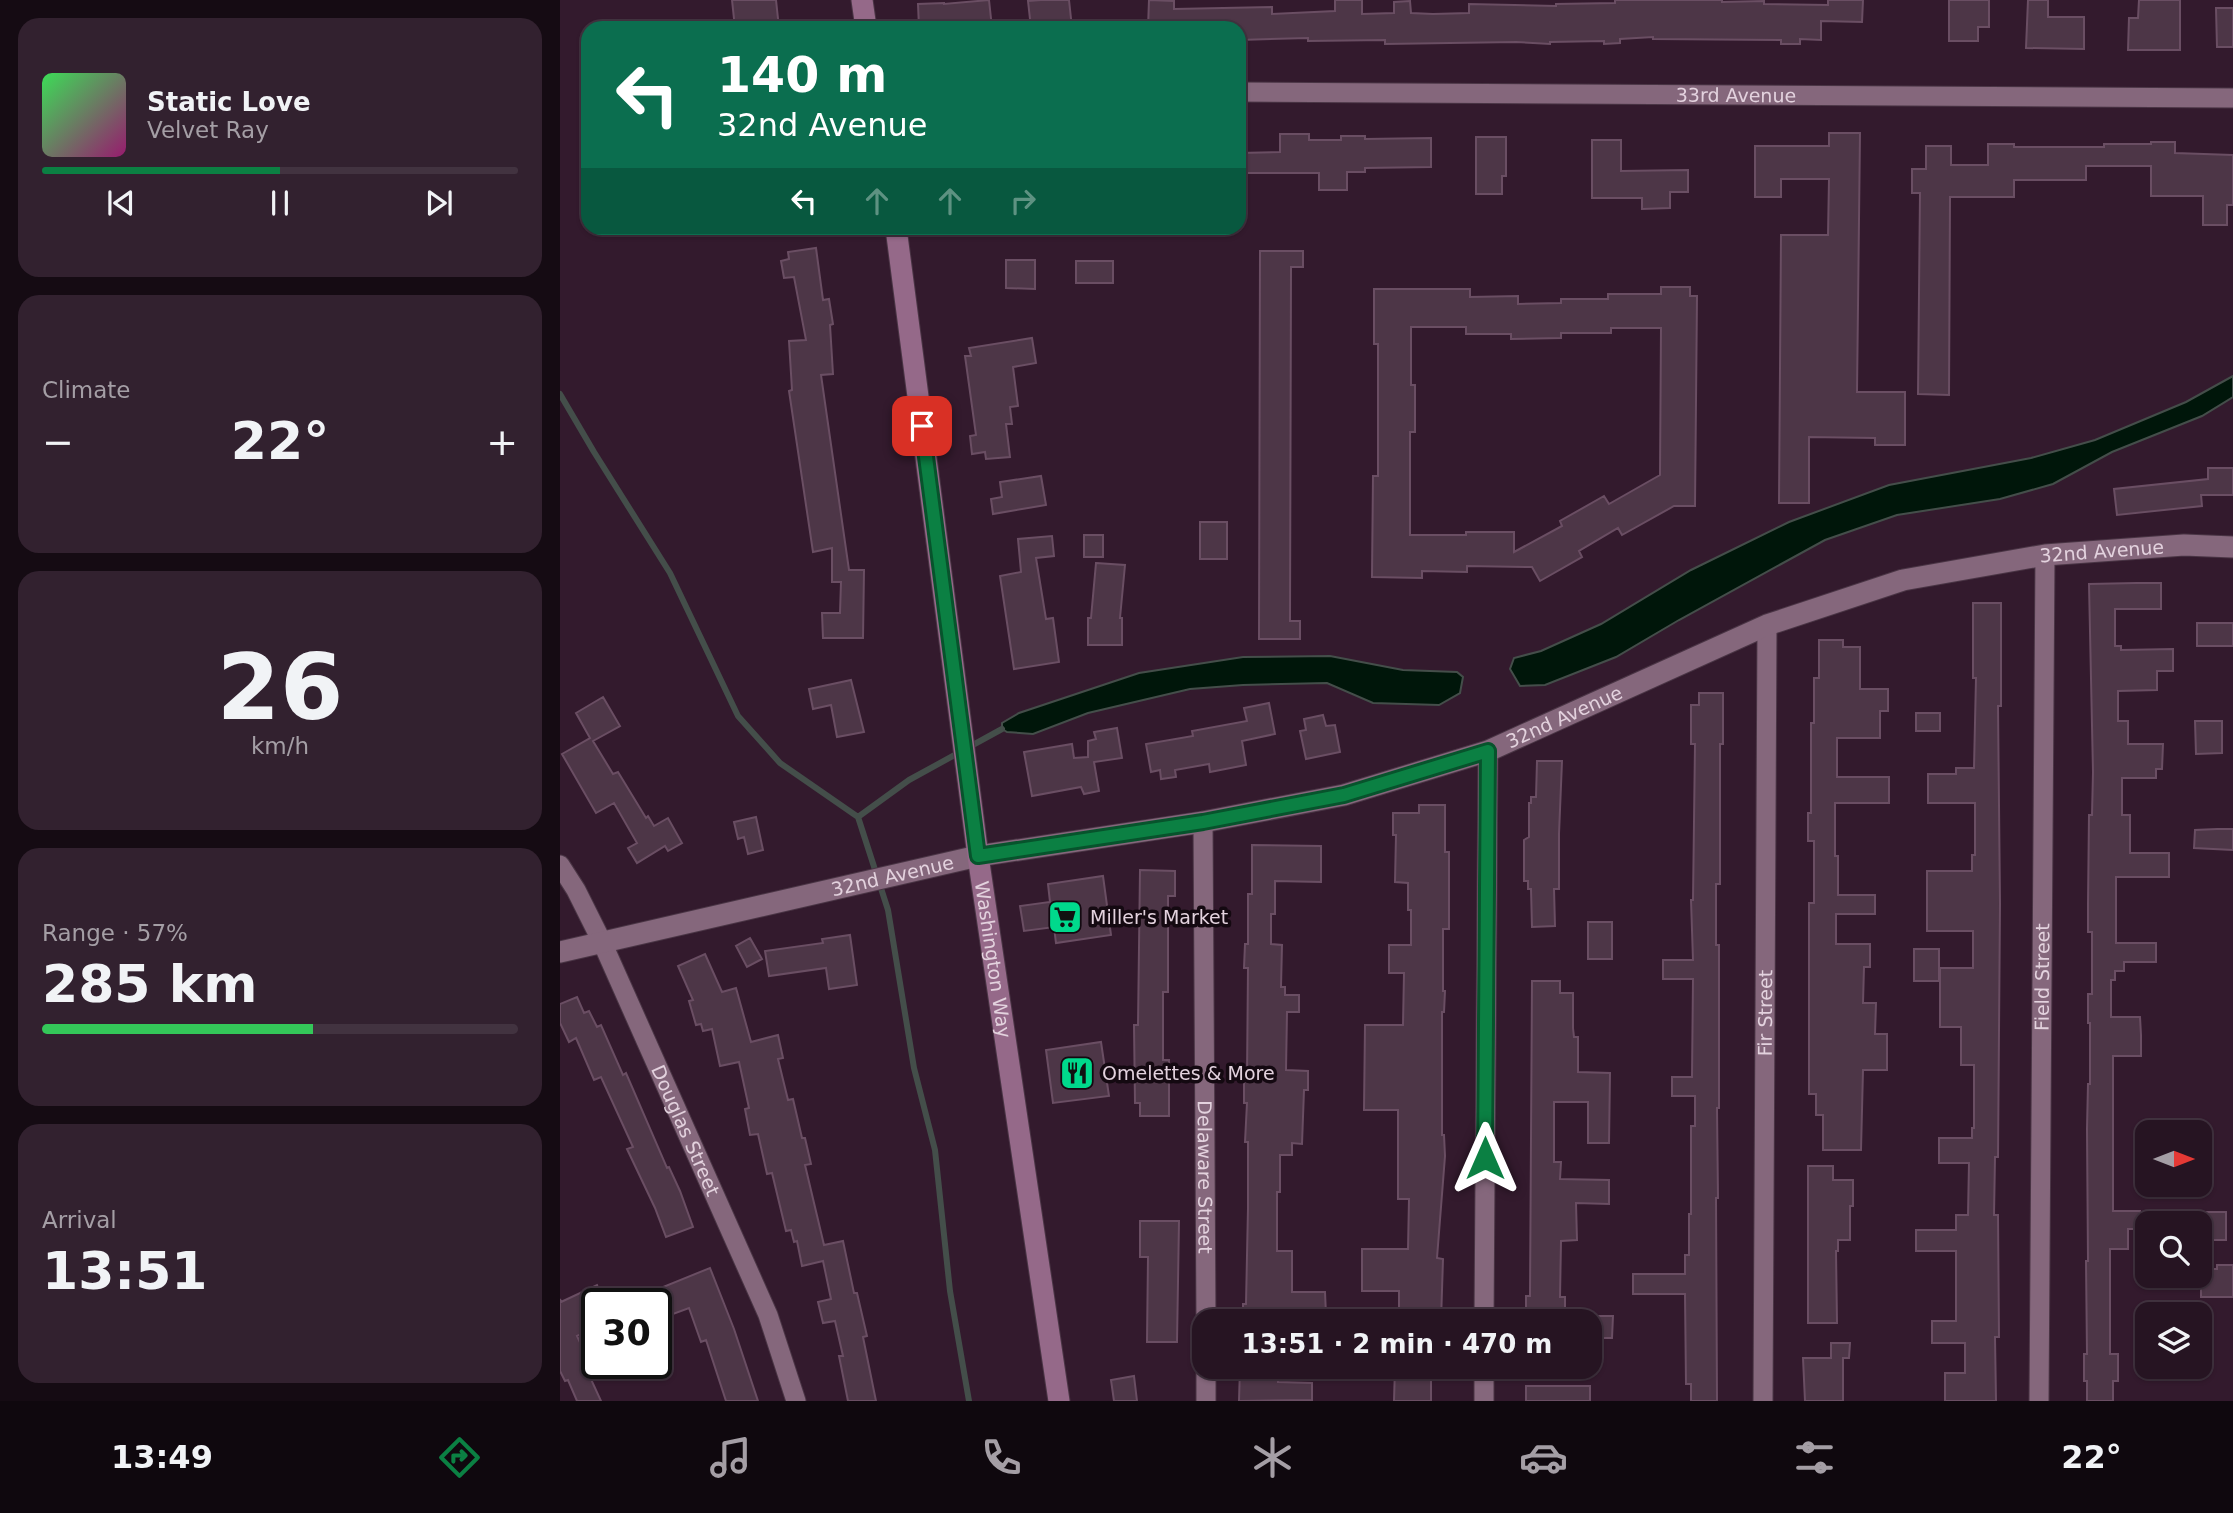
<!DOCTYPE html>
<html lang="en">
<head>
<meta charset="utf-8">
<style>
	body { margin:0; font-family:"DejaVu Sans",sans-serif; background:#32212f; color:#f1f3f6; height:100vh; display:flex; flex-direction:column; font-size:26px; white-space:nowrap }
	* { box-sizing:border-box; margin:0 }
	p { font-size:23px; color:#a49ea5 }
	.icon { flex:none; width:38px; height:38px; fill:none; stroke:currentColor; stroke-width:2; stroke-linecap:round; stroke-linejoin:round }
	.map { position:relative; flex:1; overflow:hidden }
	.sheet { display:flex; flex-direction:column; gap:18px; padding:18px; background:#150b13; width:560px }
	.sheet>* { flex:none }
	.banner { position:absolute; left:21px; top:21px; width:665px; height:214px; border-radius:21px; box-shadow:0 2px 5px #0004,0 0 0 2px #423340; background:#0b6e4f; color:#fff; overflow:hidden }
	.needle { width:46px; rotate:90deg }
	.fabs { position:absolute; left:1575px; top:1120px; display:grid; gap:14px }
	.fabs a { display:grid; place-items:center; width:77px; height:77px; border-radius:14px; background:#261422; box-shadow:0 2px 5px #0004,0 0 0 2px #423340; font-size:35px }
	.speed { position:absolute; left:21px; top:1288px; display:flex; gap:14px; font-size:35px; font-weight:700; text-align:center }
	.speed>* { display:grid; place-content:center; width:91px; height:91px; border-radius:50%; background:#261422; box-shadow:0 2px 5px #0004,0 0 0 2px #423340; line-height:1 }
	.speed .limit { border:4px solid #111; border-radius:10px; background:#fff; color:#111 }
	.pin { position:absolute; display:grid; place-items:center; width:60px; height:60px; color:#fff; margin:-30px; border-radius:14px; box-shadow:0 4px 10px #0006 }
	.me { position:absolute; width:77px; margin:-38px; rotate:0deg; stroke-linejoin:round; filter:drop-shadow(0 0 5px #0008) }
	.turn { display:flex; align-items:center; gap:24px; height:147px; padding:0 21px; font-size:32px }
	.turn .icon { width:91px; height:91px; stroke-width:2.5 }
	.turn b { display:block; font-size:49px; line-height:60px }
	.lanes { display:flex; align-items:center; height:66px; padding:0 21px; background:#0003; justify-content:center; gap:35px; direction:ltr }
	.lanes .off { opacity:.35 }
	.big { font-size:52px; font-weight:700; line-height:1.1 }
	.sheet .card { flex:1; display:flex; flex-direction:column; justify-content:center; gap:10px; min-width:0; padding:0 24px; border-radius:21px; background:#32212f }
	.sheet .dial { align-items:center; gap:0 }
	.dial b { font-size:91px; line-height:1 }
	.song { display:flex; align-items:center; gap:21px }
	.cover { width:84px; height:84px; border-radius:10px; background:linear-gradient(135deg,hsl(130 70% 55%),hsl(320 70% 35%)) }
	.played { height:7px; border-radius:4px; background:linear-gradient(90deg,#0b8043 50%,#423340 50%) }
	.keys { display:flex; justify-content:space-around; direction:ltr }
	.heat { display:flex; justify-content:space-between; align-items:center; font-size:38px; direction:ltr }
	.charge { height:10px; border-radius:5px; background:linear-gradient(90deg,#34c759 57%,#423340 0) }
	.trip { position:absolute; left:632px; top:1309px; width:410px; height:70px; border-radius:21px; background:#261422; box-shadow:0 2px 5px #0004,0 0 0 2px #423340; font-weight:700; line-height:70px; text-align:center }
	.tab-bar { display:flex; height:112px; justify-content:space-around; align-items:center; background:#0f080e; color:#a49ea5 }
	.tab-bar .icon { width:49px; height:49px }
	.tab-bar .on { color:#0b8043 }
	.tab-bar b { font-size:32px; color:#f1f3f6 }
	main { display:flex; flex:1; min-height:0 }
	.map>svg:first-child { display:block }
	.water { fill:#00160a; stroke:#444e4a; stroke-width:2 }
	.lines { fill:none; stroke-linecap:round; stroke-linejoin:round }
	.stream { stroke:#444e4a; stroke-width:6 }
	.building { fill:#4d3647; stroke:#6a4e63; stroke-width:2; fill-rule:evenodd }
	.minor-casing { stroke:#4a3545; stroke-width:21 }
	.tertiary-casing { stroke:#4a3545; stroke-width:23 }
	.secondary-casing { stroke:#4a3545; stroke-width:23 }
	.minor { stroke:#85677c; stroke-width:19 }
	.tertiary { stroke:#85677c; stroke-width:21 }
	.secondary { stroke:#956989; stroke-width:21 }
	.route-casing { stroke:#07532c; stroke-width:18 }
	.route { stroke:#0b8043; stroke-width:12 }
	.labels { text-anchor:middle; dominant-baseline:central; stroke-width:7; stroke-linejoin:round; paint-order:stroke }
	.street-label { font-size:19px; fill:#e3d2de; stroke:#140911 }
	.poi-label { font-size:19px; fill:#e3d2de; stroke:#140911; text-anchor:start }
</style>
</head>
<body>
<main>
<section class="sheet">
<div class="card">
<div class="song"><i class="cover"></i><div><b>Static Love</b><p>Velvet Ray</p></div></div>
<div class="played"></div>
<div class="keys"><svg class="icon" aria-label="previous" viewBox="0 0 24 24"><path d="M18 5L8 12l10 7zM5 5v14"/></svg><svg class="icon" aria-label="pause" viewBox="0 0 24 24"><path d="M8 5v14M16 5v14"/></svg><svg class="icon" aria-label="next" viewBox="0 0 24 24"><path d="M6 5l10 7-10 7zM19 5v14"/></svg></div>
</div>
<div class="card"><p>Climate</p>
<div class="heat"><a>−</a><b class="big">22°</b><a>+</a></div>
</div>
<div class="card dial"><b>26</b><p>km/h</p></div>
<div class="card"><p>Range · 57%</p><b class="big">285 km</b><div class="charge"></div></div>
<div class="card"><p>Arrival</p><b class="big">13:51</b></div>
</section>
<div class="map">
<svg width="1673" height="1401" viewBox="0 0 1673 1401">
	<rect width="100%" height="100%" fill="#331a2d"/>
	<path class="water" d="M1673 376V397L1642 416 1552 452 1493 484 1440 499 1337 515 1265 540 1119 620 1056 657 985 685 960 686 950 669 954 658 981 651 1041 624 1131 570 1229 522 1329 485 1471 458 1535 440 1626 402Z
		M770 656 843 670 897 672 903 677 900 693 879 705 813 703 767 683 683 685 630 689 528 713 473 734 447 732 442 729V723L459 713 579 673 683 657Z"/>
	<g class="lines">
		<path class="stream" d="M0 394 34 452 110 573 178 716 220 763 298 817 328 910 354 1068 375 1150 390 1291 409 1401
			M298 817 349 780 442 729"/>
	</g>
	<path class="building" d="M172 0H216L219 28H175Z
		M429 0 432 28H359L358 4 384 3V4Z
		M481 0H509L512 28H471L468 1Z
		M589 0 614 1V9L712 7V14L775 11V0H802V14L834 13V2L850 1 851 13 873 14 909 13V4L996 6V4L1055 3V0H1162V2L1204 1V4L1268 5V0H1303L1302 22 1261 21V40L1240 39V44H1221V40L1093 39V37L1060 39V43L1044 44V41L990 42V44L956 42 825 44V40L748 41V38L679 40V28H588Z
		M1389 0H1429V27H1418V41H1389Z
		M1468 0H1488V17H1524V49L1466 48Z
		M1579 0H1620V50H1568L1569 18H1578Z
		M1656 8H1673V47H1657Z
		M1269 133H1300L1297 392H1345V445H1315V438L1249 437V503H1219L1221 235H1268L1269 179H1221V197H1195V146H1269Z
		M720 134H749V140H781V136H805V139L871 138V167L805 168V172H787V190H759V173H679V153L720 152Z
		M916 137H946V176H942V194H916Z
		M1032 140H1061V171L1128 170V192H1110V208L1082 209V198H1032Z
		M1591 142H1615V153L1673 155V205H1667V225H1643V196H1591V166H1526V180H1454V197H1390L1389 395 1358 394 1360 193H1352V169H1366V146H1391V165H1428V144H1454V147H1544V144H1591Z
		M256 248 263 300 269 299 273 324 270 325 273 374 261 375 289 570H304L303 638H263L262 613H280L281 582H272V548L253 552 229 391 232 390 229 341 246 340 234 277 224 278 221 261 229 259 228 252Z
		M700 251H743V267H731L730 621H740V639H699Z
		M446 260H475V289L446 288Z
		M516 261H553V283H516Z
		M1101 287H1130V296H1137L1135 506H1114L1062 535 1058 528 1019 551 1022 557 980 581 972 567 907 566V572L862 571V578L812 577 813 476H818V344H814V289H910V297L958 296V304L1001 303V299H1048V294H1101ZM851 327H906V334H951V339L1001 338V333H1051V328H1101L1100 475 1049 504 1044 496 1000 521 1002 526 954 552V532H906V535H850V432H855V385H851Z
		M472 338 476 363 453 367 458 406 450 407 452 424H446L450 457 426 459 425 452 412 454 410 436 416 435 405 356H411L409 348Z
		M1648 468H1673V495H1641L1642 506 1557 515 1554 489 1648 479Z
		M481 476 486 505 433 514 431 499 442 497 440 482Z
		M640 522H667V559H640Z
		M524 535H543V557H524Z
		M492 536 494 556 476 558 486 619 493 618 499 662 454 669 440 576 461 572 458 539Z
		M536 563 565 565 560 618H562V645H528V618H531Z
		M1576 583H1601V609H1555V646H1561V650L1613 649V671H1597V690L1558 691V721H1568V744H1603L1602 769H1596V778H1562V815H1570V853H1609V877H1556V943H1596V962H1564V971H1555V980H1551V1017H1580L1581 1035V1056H1553V1211H1580V1229H1568V1249H1550V1354H1558V1381H1553V1401H1527V1381H1524V1354H1527L1526 1261H1528L1527 1129 1528 1084H1530V1023H1528V994H1532V932H1528V904L1529 815H1532L1533 772 1529 584Z
		M1413 603H1441V706H1438L1440 904 1438 1157H1435L1434 1215H1438L1439 1337H1435L1436 1401H1385V1373H1405V1343H1372V1321H1396V1251H1356V1230H1396V1215H1408L1409 1163H1379V1138H1412V1128H1414V1065H1401V1027H1380V968H1413V931H1367V871H1412V855H1415V803H1368V774H1396V768H1414L1416 678H1413Z
		M1637 623H1673V646H1637Z
		M1259 640H1283V647H1300V689H1328V711H1320V738H1277V777H1329V803H1275V856H1278V895H1315V914H1276V944H1310V967H1304L1303 1003H1316L1315 1034H1327V1070H1303L1301 1150H1263V1115H1256V1094H1249V903H1254V841H1248V813H1251V723H1254V678H1259Z
		M291 680 304 732 277 737 271 705 253 709 249 689Z
		M1139 693H1163V744H1160V884H1156V945H1159V1108H1157L1158 1198H1156L1157 1401H1131V1384H1126L1125 1294H1073V1274H1125V1255H1129V1214H1131V1126H1135V1096H1112V1077H1132L1133 979H1103V960H1133L1131 900H1133L1135 744H1131V705H1139Z
		M43 697 60 726 33 741 53 774 58 772 86 818 88 816 94 826 108 818 122 843 108 851 105 846 77 863 68 848 77 843 54 803 36 813 2 754 30 738 16 713Z
		M709 703 715 734 682 741 686 765 650 772 649 764 615 770 616 777 601 779 600 770 591 772 586 744 633 736 632 731 687 721 684 708Z
		M1356 713H1380V731H1356Z
		M763 715 766 726 775 725 780 752 746 759 740 731 746 730 744 719Z
		M1635 721H1662V753L1636 754Z
		M557 728 562 758 534 762 539 791 524 794 521 787 472 796 464 752 512 744 514 758 528 757V741L536 739 534 732Z
		M977 761H1002L999 834V889H994L995 926 972 927 971 889H968V881H964V840L969 837V803H971V797H976Z
		M859 805H885V852H889V929H883V991H885L884 1012H882V1135H884L885 1156 877 1258 883 1259 881 1321H839V1291H802V1249H848L849 1199H838V1110H804L805 1025H843L844 973H829V945H851V910H848V883L835 882 836 835H833V813H859Z
		M196 817 203 850 188 854 184 837 178 839 174 822Z
		M1657 829H1673V850L1634 848 1635 830Z
		M692 845 761 846V882L715 881V914H711V944L722 945 721 987H725V995H739V1012H727L726 1070 748 1071V1090H744L742 1144 732 1143V1155H720V1192H717V1251H732V1292H765L766 1315H720V1321H683V1304H686L688 1208V1142H685L687 1103H684V1077H687L688 968H684L685 944H688V894H692Z
		M580 870 615 871V896H608V992H603V1060H609V1116H580V1103H575L574 1025H578Z
		M543 876 551 935 496 943 494 927 464 931 460 906 490 902 488 884Z
		M1028 922H1052V959H1028Z
		M290 935 297 985 269 989 266 968 209 976 205 951 263 943 262 939Z
		M190 938 202 959 187 967 176 946Z
		M1354 949H1379V981H1354Z
		M145 954 162 992 176 988 191 1042 218 1035 223 1058 218 1059 228 1100 233 1099 242 1138H245L251 1164 245 1165 264 1245 283 1241 294 1293H297L307 1336 303 1337 316 1401H288L279 1356H283L275 1321 263 1323 258 1302 271 1299 263 1261 242 1266 237 1241 234 1242 231 1230 226 1231 212 1173 207 1174 198 1134 190 1135 185 1109 189 1108 179 1062 160 1066 152 1029 143 1031 141 1024 136 1025 129 1001 133 1000 118 966Z
		M972 981H1000V993H1013V1028L1014 1037H1018V1072L1050 1073 1049 1143H1028V1102H994V1162H1001L1000 1179 1049 1180V1204L1016 1203 1017 1240 1001 1241 1000 1297H1005V1320L966 1321V1296H970Z
		M17 997 24 1013 29 1011 37 1027 41 1025 63 1075 66 1073 107 1168 109 1167 120 1191 133 1227 106 1237 95 1208 67 1149 73 1147 41 1077 34 1080 16 1038 9 1042 0 1023V1004Z
		M541 1042 549 1096 493 1103 486 1050Z
		M1248 1166H1273V1180H1293V1206H1290V1240H1278V1251H1276L1277 1323H1248Z
		M1640 1212H1666V1240H1640Z
		M580 1221H619L617 1342H587L588 1257H580Z
		M1657 1265H1673V1297H1641V1269H1657Z
		M150 1268 174 1329 198 1401H166L146 1340 141 1342 129 1308 113 1314 103 1287Z
		M37 1285 44 1304H37V1326L17 1336 29 1362 24 1364 41 1401H17L8 1380 5 1381 0 1371V1299L1 1302Z
		M1029 1316H1053L1052 1338H1029Z
		M1271 1343H1290L1289 1358H1283V1401H1245L1243 1358H1271Z
		M680 1367H718V1382L752 1383V1400L679 1401Z
		M835 1367H871V1401H834Z
		M574 1376 577 1401H554L551 1380Z
		M966 1386H1030V1401H966Z"/>
	<g class="lines">
		<g class="minor-casing">
			<g id="minor">
				<path id="s1" d="M679 92 1673 98"/>
				<path id="s2" d="M643 822 646 1321"/>
				<path id="s3" d="M0 865 16 890 42 942 208 1315 236 1401"/>
				<path d="M924 1321 928 751"/>
				<path d="M646 1367V1401"/>
				<path d="M924 1401V1367"/>
				<path id="s4" d="M1203 1401 1207 625"/>
				<path id="s5" d="M1479 1401 1485 555"/>
			</g>
		</g>
		<g class="tertiary-casing">
			<g id="tertiary">
				<path id="s6" d="M0 952 418 856 643 822 784 795 928 751 1207 625 1343 580 1485 555 1624 545 1673 547"/>
			</g>
		</g>
		<g class="secondary-casing">
			<g id="secondary">
				<path d="M302 0 306 28"/>
				<path id="s7" d="M336 228 418 856 499 1401"/>
			</g>
		</g>
		<use href="#minor" class="minor"/>
		<use href="#tertiary" class="tertiary"/>
		<use href="#secondary" class="secondary"/>
	</g>
	<g class="lines">
		<g class="route-casing">
			<path id="route" d="M362 426 418 856 643 822 784 795 928 751 925 1158"/>
		</g>
		<use href="#route" class="route"/>
	</g>
	<defs>
		<g id="supermarket-square" transform="scale(1.75)"><rect x="-9" y="-9" width="18" height="18" rx="4" fill="#00d98c" stroke="#140911"/><path d="M-6-5.5h2.5l.6 2H6L4.5 2H-2.5L-4.4-4H-6ZM-1.5 3.2a1.3 1.3 0 1 0 .1 0ZM3 3.2a1.3 1.3 0 1 0 .1 0Z" fill="#111"/></g>
		<g id="restaurant-square" transform="scale(1.75)"><rect x="-9" y="-9" width="18" height="18" rx="4" fill="#00d98c" stroke="#140911"/><path d="M-5-6h1v4h1v-4h1v4h1v-4h1v5L-1.5 .5V6h-2V.5L-5-1ZM5-6V6H3V1.5H1.5Q1.5-4 5-6Z" fill="#111"/></g>
	</defs>
	<g fill-rule="evenodd">
		<use href="#supermarket-square" x="505" y="917"/>
		<use href="#restaurant-square" x="517" y="1073"/>
	</g>
	<g class="labels">
		<g class="street-label">
			<text stroke="none"><textPath href="#s1" startOffset="497">33rd Avenue</textPath></text>
			<text stroke="none"><textPath href="#s6" startOffset="1601">32nd Avenue</textPath></text>
			<text stroke="none"><textPath href="#s6" startOffset="1034">32nd Avenue</textPath></text>
			<text stroke="none"><textPath href="#s6" startOffset="341">32nd Avenue</textPath></text>
			<text stroke="none"><textPath href="#s7" startOffset="738">Washington Way</textPath></text>
			<text stroke="none"><textPath href="#s5" startOffset="424">Field Street</textPath></text>
			<text stroke="none"><textPath href="#s4" startOffset="388">Fir Street</textPath></text>
			<text stroke="none"><textPath href="#s3" startOffset="294">Douglas Street</textPath></text>
			<text stroke="none"><textPath href="#s2" startOffset="355">Delaware Street</textPath></text>
		</g>
		<g class="poi-label">
			<text x="530" y="917">Miller's Market</text>
			<text x="542" y="1073">Omelettes &amp; More</text>
		</g>
	</g>
</svg>
<div class="fabs">
<a><svg class="needle" viewBox="-14 -14 28 28"><path d="M0-13l5 13h-10z" fill="#e53935"/><path d="M0 13l5-13h-10z" fill="#a49ea5"/></svg></a>
<a><svg class="icon" aria-label="search" viewBox="0 0 24 24"><circle cx="10" cy="10" r="6"/><path d="M15 15l6 6"/></svg></a>
<a><svg class="icon" aria-label="layers" viewBox="0 0 24 24"><path d="M12 4l9 5-9 5-9-5zM3 14l9 5 9-5"/></svg></a>
</div>
<div class="speed"><div class="limit">30</div></div>
<div class="pin" style="left:362px;top:426px;background:#d93025"><svg class="icon" aria-label="arrive" viewBox="0 0 24 24"><path d="M6 21V4h12l-3 4 3 4H6"/></svg></div>
<svg class="me" style="left:925px;top:1158px" viewBox="-20 -20 40 40"><path d="M0-17L14 15 0 8-14 15z" fill="#0b8043" stroke="#fff" stroke-width="4"/></svg>
<div class="trip">13:51 · 2 min · 470 m</div>
<div class="banner">
<div class="turn"><svg class="icon" aria-label="left" viewBox="0 0 24 24"><path d="M17 20v-9H6M10 6l-5 5 5 5"/></svg><div><b>140 m</b>32nd Avenue</div></div>
<div class="lanes"><svg class="icon" aria-label="left" viewBox="0 0 24 24"><path d="M17 20v-9H6M10 6l-5 5 5 5"/></svg><svg class="icon off" aria-label="ahead" viewBox="0 0 24 24"><path d="M12 20V5M6 11l6-6 6 6"/></svg><svg class="icon off" aria-label="ahead" viewBox="0 0 24 24"><path d="M12 20V5M6 11l6-6 6 6"/></svg><svg class="icon off" aria-label="right" viewBox="0 0 24 24"><path d="M7 20v-9h11M14 6l5 5-5 5"/></svg></div>
</div>
</div>
</main>
<nav class="tab-bar">
<b>13:49</b>
<svg class="icon on" aria-label="directions" viewBox="0 0 24 24"><path d="M12 3l9 9-9 9-9-9zM9 14v-3h6M13 9l2 2-2 2"/></svg>
<svg class="icon" aria-label="music" viewBox="0 0 24 24"><path d="M9 18V5l10-2v13"/><circle cx="6" cy="18" r="3"/><circle cx="16" cy="16" r="3"/></svg>
<svg class="icon" aria-label="phone" viewBox="0 0 24 24"><path d="M5 4h4l2 5-3 2q2 4 5 5l2-3 5 2v4C11 20 4 13 5 4z"/></svg>
<svg class="icon" aria-label="climate" viewBox="0 0 24 24"><path d="M12 3v18M4 7l16 10M4 17L20 7"/></svg>
<svg class="icon" aria-label="car" viewBox="0 0 24 24"><path d="M5 17H2v-5l4-1 3-4h7l3 4 3 1v5h-3M9 17h6M6 11h13"/><circle cx="7" cy="17" r="2"/><circle cx="17" cy="17" r="2"/></svg>
<svg class="icon" aria-label="filters" viewBox="0 0 24 24"><path d="M4 7h16M4 17h16"/><circle cx="9" cy="7" r="2"/><circle cx="15" cy="17" r="2"/></svg>
<b>22°</b>
</nav>
</body>
</html>
